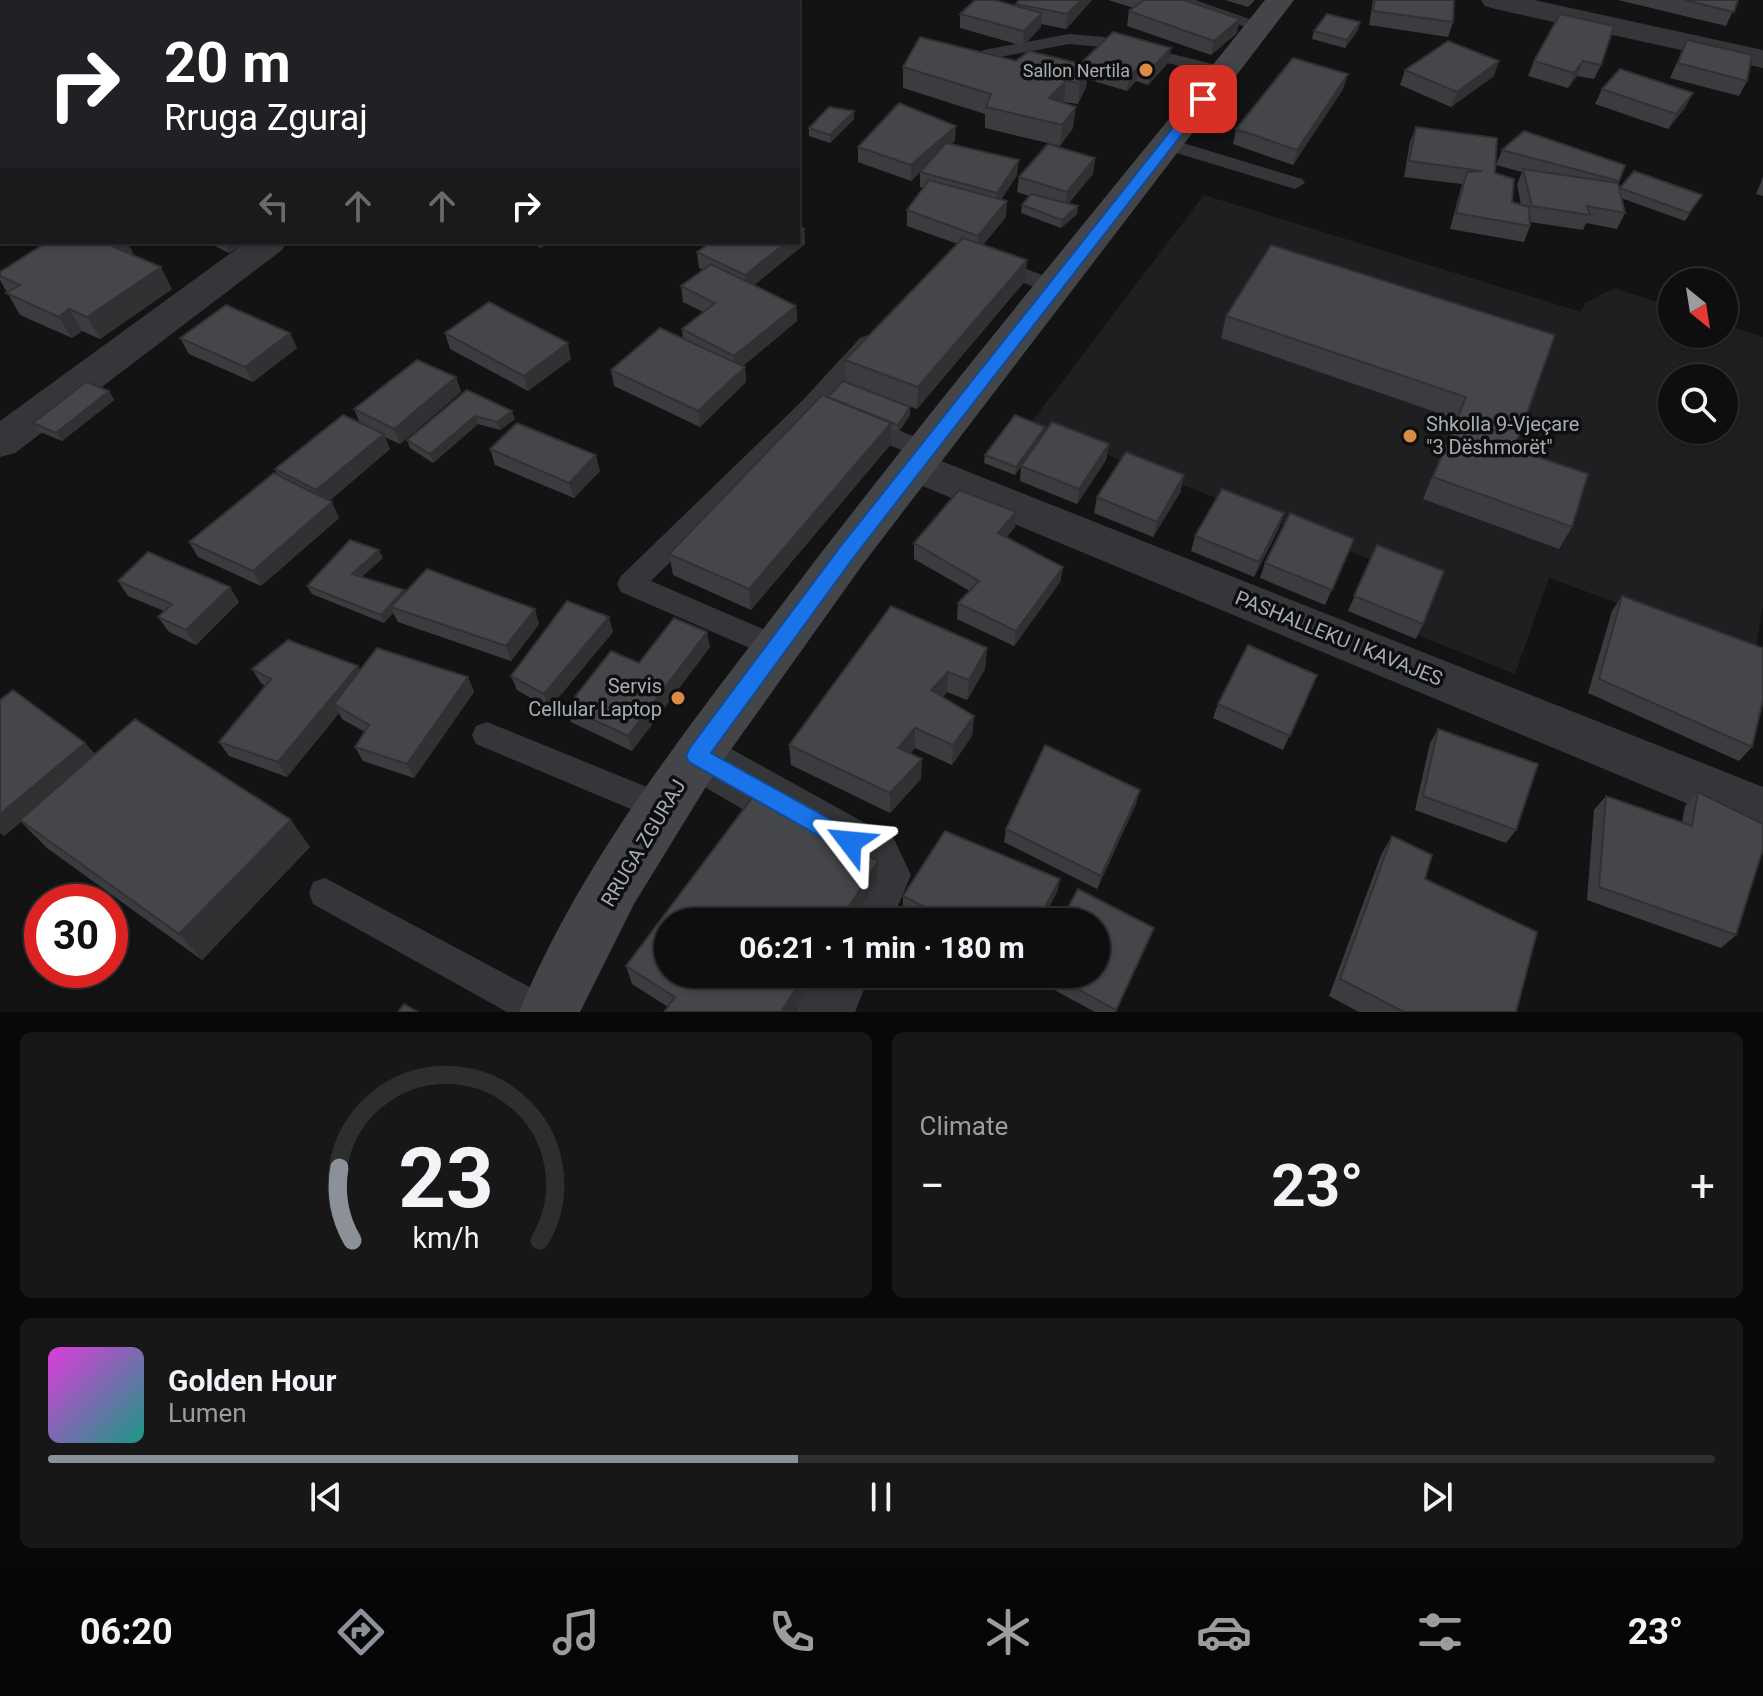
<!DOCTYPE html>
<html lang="en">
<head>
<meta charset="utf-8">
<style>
	body { margin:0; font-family:Roboto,sans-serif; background:#171718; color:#f1f3f6; height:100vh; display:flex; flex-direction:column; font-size:30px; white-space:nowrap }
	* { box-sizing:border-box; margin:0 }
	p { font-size:26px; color:#9b9c9e }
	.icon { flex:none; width:44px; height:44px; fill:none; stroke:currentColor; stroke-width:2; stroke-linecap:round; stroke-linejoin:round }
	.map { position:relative; height:1012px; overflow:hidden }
	.side { display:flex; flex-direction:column; gap:20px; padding:20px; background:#080808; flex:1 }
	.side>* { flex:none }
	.hud { position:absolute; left:0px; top:0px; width:800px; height:244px; box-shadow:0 2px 6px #0004,0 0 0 2px #2e2e2f; background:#202124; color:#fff; overflow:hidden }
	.needle { width:52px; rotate:150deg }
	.buttons { position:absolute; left:1658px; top:268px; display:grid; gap:16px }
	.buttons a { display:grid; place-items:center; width:80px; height:80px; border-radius:50%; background:#0e0e0f; box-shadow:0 2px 6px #0004,0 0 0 2px #2e2e2f; font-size:40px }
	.speed { position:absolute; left:24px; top:884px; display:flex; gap:16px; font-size:40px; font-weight:700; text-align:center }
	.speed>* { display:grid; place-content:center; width:104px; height:104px; border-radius:50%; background:#0e0e0f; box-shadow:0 2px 6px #0004,0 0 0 2px #2e2e2f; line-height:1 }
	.speed .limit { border:12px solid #d22; background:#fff; color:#111 }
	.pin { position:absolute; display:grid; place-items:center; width:68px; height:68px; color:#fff; margin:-34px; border-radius:16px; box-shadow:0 4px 12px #0006 }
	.me { position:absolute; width:88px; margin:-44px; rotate:299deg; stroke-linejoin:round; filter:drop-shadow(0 0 6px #0008) }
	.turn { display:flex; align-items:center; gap:28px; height:168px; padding:0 32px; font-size:36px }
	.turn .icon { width:104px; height:104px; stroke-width:2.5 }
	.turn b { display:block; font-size:56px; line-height:68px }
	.lanes { display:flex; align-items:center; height:76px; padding:0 32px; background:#0003; justify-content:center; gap:40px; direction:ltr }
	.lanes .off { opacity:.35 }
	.big { font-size:60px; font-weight:700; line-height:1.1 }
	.side .tile { flex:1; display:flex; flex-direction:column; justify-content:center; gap:12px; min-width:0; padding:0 28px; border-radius:12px; background:#171718 }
	.side .dial { align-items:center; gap:0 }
	.dial svg { height:208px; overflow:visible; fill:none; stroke:#2e2e2f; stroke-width:7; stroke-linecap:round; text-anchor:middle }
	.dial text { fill:#f1f3f6; stroke:none }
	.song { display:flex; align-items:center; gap:24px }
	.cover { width:96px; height:96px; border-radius:12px; background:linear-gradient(135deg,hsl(300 70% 55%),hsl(170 70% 35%)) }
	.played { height:8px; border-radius:4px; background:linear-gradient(90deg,#8c9099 45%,#2e2e2f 45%) }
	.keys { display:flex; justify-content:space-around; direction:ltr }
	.heat { display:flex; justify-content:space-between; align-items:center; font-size:44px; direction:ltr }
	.side .tiles { flex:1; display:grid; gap:20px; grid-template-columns:1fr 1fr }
	.tile:last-child { grid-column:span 2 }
	.trip { position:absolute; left:654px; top:908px; width:456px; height:80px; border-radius:40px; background:#0e0e0f; box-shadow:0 2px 6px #0004,0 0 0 2px #2e2e2f; font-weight:700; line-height:80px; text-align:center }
	.dock { display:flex; height:128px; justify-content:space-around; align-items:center; background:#060606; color:#9b9c9e }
	.dock .icon { width:56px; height:56px }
	.dock .selected { color:#8c9099 }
	.dock b { font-size:36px; color:#f1f3f6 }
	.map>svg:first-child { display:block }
	.built { fill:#1f1f21; fill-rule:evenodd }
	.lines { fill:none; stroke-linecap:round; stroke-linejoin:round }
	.service { fill:#343639; fill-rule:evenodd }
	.minor { fill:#343639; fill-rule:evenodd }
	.tertiary { fill:#343639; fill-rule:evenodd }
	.secondary { fill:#434548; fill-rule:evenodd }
	.wall { fill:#3b3c3f }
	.shaded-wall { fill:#303133 }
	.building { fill:#454649; stroke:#303133; stroke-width:2 }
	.route { fill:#1a73e8; stroke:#114b97; stroke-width:2 }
	.poi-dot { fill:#db8b44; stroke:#0e0e0f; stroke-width:3 }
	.labels { text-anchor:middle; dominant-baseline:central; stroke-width:7; stroke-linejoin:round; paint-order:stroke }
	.far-poi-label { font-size:18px; fill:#a6adb3; stroke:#0e0e0f; text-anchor:end }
	.poi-label { font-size:20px; fill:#a6adb3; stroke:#0e0e0f; text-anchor:start }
	.street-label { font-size:20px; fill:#a6adb3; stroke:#0e0e0f }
</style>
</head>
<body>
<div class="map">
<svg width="1763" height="1012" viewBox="0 0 1763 1012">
	<rect width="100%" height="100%" fill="#131314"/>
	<path class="built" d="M1204 195 1581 312 1585 303 1614 288 1672 307V334H1724V324L1763 337V604L1755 653 1549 578 1515 674 1402 629 1422 580 1030 424ZM1672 378H1724V430H1672Z"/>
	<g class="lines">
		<path class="service" d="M1170 0H1195L1269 26 1266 30H1254Z
			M1069 34 1103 37 1229 68 1232 72 1223 77 1103 47 1069 44 984 60 975 55 984 50Z
			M1167 138 1302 179 1305 183 1295 189 1160 148 1157 144Z
			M995 257 1063 283 1066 288 1055 295 987 269 984 264 987 259Z
			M868 335 880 343 821 412 651 581 786 639 790 647 786 655 776 659 766 655 621 592 617 584 621 576 803 400 860 338Z
			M860 415 936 445 940 451 936 457 927 460 851 430 848 424 851 418Z
			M487 722 674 798 679 808 674 818 663 822 652 818 476 744 472 735 476 726Z
			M325 878 554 1000 560 1012H507L313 904 309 893 313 882Z"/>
		<path class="minor" d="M246 242H287L282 250 15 453 0 457V421Z
			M916 451 1763 787V835L901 477 895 466 901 455Z
			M697 734 715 740 894 839 911 875 891 922H835L855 875 679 772 671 756 679 740Z
			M812 974H870L855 1012H795Z"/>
		<path class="tertiary" d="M1481 0H1534L1763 50V68L1495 9 1485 6Z"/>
		<path class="secondary" d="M1265 0H1294L863 564 715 772 634 904 580 1012H519C581 862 685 731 783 603 938 398 1104 201 1265 0Z"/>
	</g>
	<path class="wall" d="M472 0H524L520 2H477Z
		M1092 0 1066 29 1041 24V27L1023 46 960 28V14L1016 6V4Z
		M1108 0H1184L1237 33 1211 55 1127 26 1129 11 1134 8Z
		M1225 0H1255L1248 7Z
		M1373 0H1454L1453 22 1448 37 1369 25Z
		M1618 0H1738L1726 26Z
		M1560 14 1601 65 1594 79 1577 76 1568 88 1528 76 1534 61Z
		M1360 22 1358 30 1345 48 1312 39 1314 31Z
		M1687 40 1747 81 1739 96 1670 78Z
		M1171 48 1168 63 1148 85 1136 81 1127 91 1087 79 1086 87 1078 104 1064 102 1073 128 1060 146 985 128V114L903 88V67L1016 61 1082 64V62Z
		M1405 70 1494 76 1451 107 1400 85Z
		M1348 74 1343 89 1293 165 1233 144 1236 129Z
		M1602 89 1685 108 1668 129 1595 104Z
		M854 111V119L830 143 809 136V128Z
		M1416 127 1495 173 1512 202 1521 205 1517 184 1522 172 1496 165 1502 150 1625 165 1617 183 1620 189 1634 171 1702 195 1685 221 1621 198 1625 213 1617 229 1586 223 1583 230 1530 222V226L1524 242 1450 229 1462 184 1404 177 1410 142Z
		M955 141 951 144 1017 175 1001 200 1006 217 983 245 1025 281 917 409 846 382 845 360 958 244 907 226V210L923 188 920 187V172L911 181 858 162V147Z
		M1095 158 1093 174 1068 203 1078 206 1077 214 1061 228 1021 213 1022 205 1029 196 1017 192 1019 177Z
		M1763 177V196L1756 194Z
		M804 229 805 244 753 285 796 306 797 321 743 366 745 367 746 382 700 427 614 386 611 370 683 339 682 329 703 312 683 302 681 286 703 270 699 268 697 252Z
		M47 242H127L134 255 172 289 100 339 82 331 72 338 20 315 0 280V272Z
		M206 242H246L229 253Z
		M529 242H549L541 248Z
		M1226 316 1555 335 1514 449 1572 527 1559 549 1423 499 1456 419 1221 338Z
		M290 333 297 348 253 382 189 354 180 338Z
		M445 333 571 359 528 391 450 349Z
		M456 377 461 392 400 444 385 437 390 449 329 501 339 518 261 586 198 557 189 542 278 476 275 469 360 423 354 409Z
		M467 390 515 419 500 430 478 424 433 463 410 448 407 440Z
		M109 391 114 400 62 441 38 431 33 423Z
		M828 397 910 415 898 433 891 430V444L751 610 673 575 669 554Z
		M1044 434 1109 444 1106 460 1077 504 1020 481 1021 466 1015 475 984 463 985 455Z
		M490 449 600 471 574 498 495 465Z
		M1181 491 1153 537 1094 513 1097 497Z
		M1016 512 1015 527 1006 538 1063 567 1060 582 1014 646 957 619 958 603 970 591 914 559V543Z
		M1279 528 1254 577 1191 551 1195 536Z
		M1354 539 1325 605 1260 578 1265 563Z
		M1377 545 1423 624 1416 639 1348 611Z
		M383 558 361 577 404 590 405 592 539 624 511 661 398 622 393 613 384 623 312 594 307 586Z
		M118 581 239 602 196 645 169 632 158 617 164 611 128 596Z
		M1622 596 1752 747 1739 761 1588 693 1612 611Z
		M613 632 549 709 517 690 511 676Z
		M710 647 632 751 571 722 567 707 639 663Z
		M987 648 985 669 967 700 947 692 943 697 974 716 972 736 952 765 915 748 910 754 921 779 890 813 791 765 789 745Z
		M358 666 360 670 468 677 474 692 414 778 363 761 355 747 365 732 342 719 339 713 287 777 229 756 219 742 265 686 261 683 252 669Z
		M1317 675 1283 750 1213 718 1218 704Z
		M0 700 85 743 95 754 310 847 202 960 47 848 21 822 4 836 0 833Z
		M1438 729 1516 830 1506 843 1415 810 1430 743Z
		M1140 790 1136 804 1097 889 1004 842 1006 829Z
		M1698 792 1736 935 1721 948 1587 900 1594 810 1606 796 1682 822 1685 806Z
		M1392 836 1425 879 1516 1012H1359L1329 996 1381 855Z
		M1060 879 1057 892 1041 922H928L903 909V896Z
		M878 880 668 974H818L794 1012 668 1007 632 984 626 966Z
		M1149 940 1116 1012H1095L1034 979 1035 974H1096Z"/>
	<path class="shaded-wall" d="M500 0H524L520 2H500Z
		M1081 0H1092L1066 29 1067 14Z
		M1042 13 1041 27 1023 46 1024 31Z
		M1240 19 1237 33 1211 55 1214 41Z
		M1360 22 1358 30 1345 48 1347 40Z
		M1171 48 1168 63 1148 85 1150 70Z
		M1499 61 1494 76 1451 107 1457 92Z
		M1583 61 1577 76 1568 88 1574 73Z
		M1089 66 1086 87 1078 104 1080 83Z
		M1139 67 1136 81 1127 91 1129 76Z
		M1348 74 1343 89 1293 165 1297 150Z
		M1066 81 1064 102 1049 98Z
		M1693 93 1685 108 1668 129 1676 114Z
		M1076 107 1073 128 1060 146 1062 125Z
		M854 111V119L830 143V135Z
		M956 126 955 141 911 181V165Z
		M1095 158 1093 174 1065 208 1067 192Z
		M1019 160 1017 175 995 208 997 193Z
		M1007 201 1006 217 977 251 978 236Z
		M1078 206 1077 214 1061 228 1062 220Z
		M804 229 805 244 747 291 745 275 787 242H798V234Z
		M122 242H127L137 261 114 247Z
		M224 242H246L229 253Z
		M540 242H549L541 248Z
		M1027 260 1025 281 917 409 918 387Z
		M161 267 172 289 100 339 87 317Z
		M796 306 797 321 735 372 734 356Z
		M69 309 82 331 72 338 59 317Z
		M290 333 297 348 253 382 245 367Z
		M568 343 571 359 528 391 524 376Z
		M745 367 746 382 700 427 698 411Z
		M456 377 461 392 400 444 394 429Z
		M109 391 114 400 62 441 56 433Z
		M910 407V415L898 433V425Z
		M512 411 515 419 500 430 497 422Z
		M475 416 478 424 433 463 430 454Z
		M891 423V444L751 610 749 589Z
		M1045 427 1044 435 1015 475 1016 467Z
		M384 434 390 449 323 506 316 490Z
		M1109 444 1106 460 1077 504 1079 489Z
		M596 455 600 471 574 498 569 483Z
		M1184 475 1181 491 1153 537 1157 522Z
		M332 502 339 518 261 586 253 571Z
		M1016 512 1015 527 997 549 998 533Z
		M1284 513 1279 528 1254 577 1259 562Z
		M379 550 383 558 356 582 352 574Z
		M1063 567 1060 582 1014 646 1016 631Z
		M230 587 239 602 196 645 186 630Z
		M404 590 407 598 391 607 393 613 384 623 381 615Z
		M535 609 539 624 511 661 506 646Z
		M609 617 613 632 549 709 544 694Z
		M707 632 710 647 632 751 628 736Z
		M987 648 985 669 967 700 969 680Z
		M358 666 365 681 334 704 339 713 287 777 278 762Z
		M948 672 947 692 930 710 931 690Z
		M468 677 474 692 414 778 407 764Z
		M974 716 972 736 952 765 953 745Z
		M915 728V748L898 768V748Z
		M85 743 97 757 4 836 0 833V814Z
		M922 759 921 779 890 813V793Z
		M1140 790 1136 804 1097 889 1101 876Z
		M291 820 310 847 202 960 179 934Z
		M878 861V880L851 922H839Z
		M1060 879 1057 892 1041 922H1037Z
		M805 974H818L794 1012H781Z"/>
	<path class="building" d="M208 0H279L276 2H205Z
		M714 0H778L782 2H716L712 1Z
		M975 0H994L1042 13 1024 31 960 14Z
		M1019 0H1081L1067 14 1016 4Z
		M1144 0H1184L1240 19 1214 41 1129 11Z
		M1375 0H1454L1453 22 1373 11Z
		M1685 0H1738L1734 12Z
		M1327 14 1360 22 1347 40 1314 31Z
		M1560 14 1614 26 1601 65 1583 61 1574 73 1534 61Z
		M1113 32 1171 48 1150 70 1139 67 1129 76 1082 62Z
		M920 37 1016 61 1029 51 1089 66 1080 83 1066 81 1049 98 1076 107 1062 125 986 107 991 94 903 67Z
		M1687 40 1752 55 1747 81 1678 63Z
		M1448 41 1499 61 1457 92 1405 70Z
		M1293 58 1348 74 1297 150 1236 129Z
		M1620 69 1693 93 1676 114 1602 89Z
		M899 103 956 126 911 165 858 147Z
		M829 107 854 111 830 135 809 128Z
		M1416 127 1497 138 1495 173 1514 179 1512 202 1529 207 1530 226 1456 213 1467 172 1482 171 1409 161Z
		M1524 131 1625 165 1619 181 1502 150Z
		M946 143 1019 160 997 193 920 172Z
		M1048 144 1095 158 1067 192 1019 177Z
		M1523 169 1618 183 1625 213 1587 206 1590 215 1532 206Z
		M1634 171 1702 195 1689 213 1620 188Z
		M929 180 1007 201 978 236 907 210Z
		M1031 194 1078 206 1062 220 1022 205Z
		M798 226 804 229 798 234Z
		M963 238 1027 260 918 387 845 360Z
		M47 242H122L114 247 161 267 87 317 69 309 59 317 6 293 20 285 0 276V272Z
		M711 242H787L745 275 697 252Z
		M1271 245 1555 335 1514 449 1588 474 1572 527 1433 477 1466 397 1226 316Z
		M711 264 796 306 734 356 682 329 715 303 681 286Z
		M489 302 568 343 524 376 445 333Z
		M226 305 290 333 245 367 180 338Z
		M660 328 745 367 698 411 611 370Z
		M417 360 456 377 394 429 354 409Z
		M843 381 910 407 898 425 828 397Z
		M86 382 109 391 56 433 33 423Z
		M467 390 512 411 497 422 475 416 430 454 407 440Z
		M822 395 891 423 749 589 669 554Z
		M343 415 384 434 316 490 275 469Z
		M1015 415 1045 427 1016 467 985 455Z
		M1052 422 1109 444 1079 489 1021 466Z
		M517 423 596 455 569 483 490 449Z
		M1126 452 1184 475 1157 522 1097 497Z
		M274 473 332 502 253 571 189 542Z
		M1222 489 1284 513 1259 562 1195 536Z
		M959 490 1016 512 998 533 1063 567 1016 631 958 603 979 581 914 543Z
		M1290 513 1354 539 1332 590 1265 563Z
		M350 540 379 550 352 574 404 590 381 615 307 586Z
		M1377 545 1444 571 1423 624 1354 596Z
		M148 552 230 587 186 630 158 617 172 604 118 581Z
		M427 569 535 609 506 646 391 607Z
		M1622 596 1763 648V700L1752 747 1599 679Z
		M567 601 609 617 544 694 511 676Z
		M891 606 987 648 969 680 948 672 931 690 974 716 953 745 915 728 898 748 922 759 890 793 789 745Z
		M674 618 707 632 628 736 567 707 611 651 639 663Z
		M288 640 358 666 278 762 219 742 271 679 252 669Z
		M1248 645 1317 675 1290 736 1218 704Z
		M377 648 468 677 407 764 355 747 369 725 334 704Z
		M13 690 85 743 0 814V700Z
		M135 719 291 820 179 934 20 820Z
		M1438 729 1538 764 1516 830 1423 796Z
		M1045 745 1140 790 1101 876 1006 829Z
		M1698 792 1763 824V849L1736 935 1599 887 1606 796 1692 826Z
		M755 794 878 861 839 922H668V974H805L781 1012H664L675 997 626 966Z
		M945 831 1060 879 1037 922H954L903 896Z
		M1392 836 1432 855 1425 879 1537 932 1516 1012H1404L1340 979Z
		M1078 889 1154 928 1116 1010 1051 974H1096V922H1060Z
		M404 1004 418 1012H398Z"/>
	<path class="route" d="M1203 95 1209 99 1207 102 854 557 711 753 858 835 861 842 858 849 850 852 842 849 689 762 686 756 689 749 840 547 1198 96Z"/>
	<g class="poi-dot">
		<circle cx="1146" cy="70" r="8"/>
		<circle cx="1410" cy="436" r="8"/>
		<circle cx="678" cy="698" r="8"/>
	</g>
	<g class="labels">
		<g class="far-poi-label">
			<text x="1130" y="70">Sallon Nertila</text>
		</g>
		<g class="poi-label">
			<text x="1426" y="424">Shkolla 9-Vjeçare<tspan x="1426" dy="23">"3 Dëshmorët"</tspan></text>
			<text x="662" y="686" text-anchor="end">Servis<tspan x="662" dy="23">Cellular Laptop</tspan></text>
		</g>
		<g class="street-label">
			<text transform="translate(1339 638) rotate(22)">PASHALLEKU I KAVAJES</text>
			<text transform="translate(643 843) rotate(-59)">RRUGA ZGURAJ</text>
		</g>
	</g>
</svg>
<div class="buttons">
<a><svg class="needle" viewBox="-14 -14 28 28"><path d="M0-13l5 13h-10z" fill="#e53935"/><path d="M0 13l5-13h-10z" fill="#9b9c9e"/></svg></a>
<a><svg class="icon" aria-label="search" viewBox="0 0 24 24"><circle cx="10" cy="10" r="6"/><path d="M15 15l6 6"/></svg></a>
</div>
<div class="speed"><div class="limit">30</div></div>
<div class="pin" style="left:1203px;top:99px;background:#d93025"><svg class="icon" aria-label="arrive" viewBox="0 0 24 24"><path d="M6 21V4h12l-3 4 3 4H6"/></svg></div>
<svg class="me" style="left:850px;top:842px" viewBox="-20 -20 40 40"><path d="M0-17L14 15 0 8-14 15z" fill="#1a73e8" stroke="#fff" stroke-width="4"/></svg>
<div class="trip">06:21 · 1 min · 180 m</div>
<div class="hud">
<div class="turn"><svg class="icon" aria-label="right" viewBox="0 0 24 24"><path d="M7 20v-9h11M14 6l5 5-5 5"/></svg><div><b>20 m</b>Rruga Zguraj</div></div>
<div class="lanes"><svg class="icon off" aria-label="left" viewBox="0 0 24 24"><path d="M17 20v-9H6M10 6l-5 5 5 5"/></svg><svg class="icon off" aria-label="ahead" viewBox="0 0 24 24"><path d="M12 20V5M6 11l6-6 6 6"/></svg><svg class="icon off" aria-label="ahead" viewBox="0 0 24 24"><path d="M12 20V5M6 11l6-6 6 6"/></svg><svg class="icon" aria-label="right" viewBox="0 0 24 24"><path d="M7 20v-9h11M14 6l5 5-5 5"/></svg></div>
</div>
</div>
<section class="side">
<div class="tiles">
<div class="tile dial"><svg viewBox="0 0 100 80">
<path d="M14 69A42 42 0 1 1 86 69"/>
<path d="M14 69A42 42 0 0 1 9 41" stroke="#8c9099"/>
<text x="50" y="56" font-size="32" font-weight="700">23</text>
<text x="50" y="72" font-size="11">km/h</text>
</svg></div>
<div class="tile"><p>Climate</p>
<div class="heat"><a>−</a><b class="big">23°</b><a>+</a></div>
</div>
<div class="tile">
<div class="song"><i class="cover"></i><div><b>Golden Hour</b><p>Lumen</p></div></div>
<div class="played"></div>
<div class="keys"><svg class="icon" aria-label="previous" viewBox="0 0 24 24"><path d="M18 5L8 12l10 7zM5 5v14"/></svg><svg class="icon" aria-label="pause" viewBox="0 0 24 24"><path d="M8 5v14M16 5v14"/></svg><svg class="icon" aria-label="next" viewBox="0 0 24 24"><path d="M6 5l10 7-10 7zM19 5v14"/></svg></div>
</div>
</div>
</section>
<nav class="dock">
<b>06:20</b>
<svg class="icon selected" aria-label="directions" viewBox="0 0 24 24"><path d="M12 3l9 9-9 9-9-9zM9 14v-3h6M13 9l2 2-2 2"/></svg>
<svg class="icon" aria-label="music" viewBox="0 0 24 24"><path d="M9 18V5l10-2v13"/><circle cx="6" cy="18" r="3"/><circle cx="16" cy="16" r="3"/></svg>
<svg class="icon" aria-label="phone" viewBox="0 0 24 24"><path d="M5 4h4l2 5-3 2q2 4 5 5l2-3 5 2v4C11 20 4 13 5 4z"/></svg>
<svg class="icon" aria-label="climate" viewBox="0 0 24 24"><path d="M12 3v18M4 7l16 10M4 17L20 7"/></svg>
<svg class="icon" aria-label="car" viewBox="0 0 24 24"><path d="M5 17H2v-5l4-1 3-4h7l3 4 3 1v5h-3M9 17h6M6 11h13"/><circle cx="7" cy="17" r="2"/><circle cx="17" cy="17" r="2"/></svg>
<svg class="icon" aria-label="filters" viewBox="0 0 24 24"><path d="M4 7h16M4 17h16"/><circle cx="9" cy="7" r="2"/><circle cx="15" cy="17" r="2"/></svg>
<b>23°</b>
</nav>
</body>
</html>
